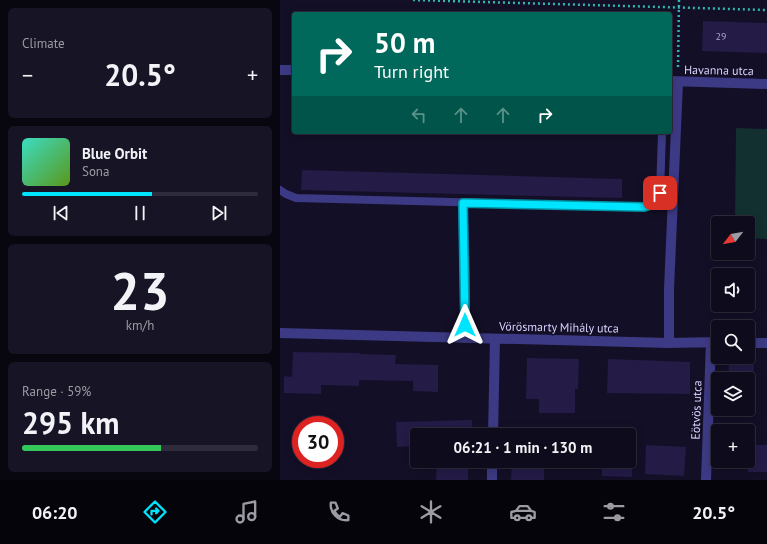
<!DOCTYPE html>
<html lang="en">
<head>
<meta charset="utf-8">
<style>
	body { margin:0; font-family:"PT Sans",sans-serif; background:#171425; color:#f1f3f6; height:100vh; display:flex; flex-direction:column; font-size:15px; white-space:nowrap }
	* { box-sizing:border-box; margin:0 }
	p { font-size:13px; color:#9b9ba3 }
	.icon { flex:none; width:22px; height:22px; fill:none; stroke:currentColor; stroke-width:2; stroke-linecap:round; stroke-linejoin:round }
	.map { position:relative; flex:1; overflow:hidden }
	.sheet { display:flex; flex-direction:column; gap:8px; padding:8px; background:#08060f; width:280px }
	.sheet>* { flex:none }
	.top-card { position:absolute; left:12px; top:12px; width:380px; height:122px; border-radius:4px; box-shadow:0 2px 10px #0003,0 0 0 1px #2e2b3b; background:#00695c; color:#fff; overflow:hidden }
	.needle { width:26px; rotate:239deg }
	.tools { position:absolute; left:431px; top:216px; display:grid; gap:8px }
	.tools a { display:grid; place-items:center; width:44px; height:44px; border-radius:4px; background:#0e0b1c; box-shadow:0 2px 10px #0003,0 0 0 1px #2e2b3b; font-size:20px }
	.speed { position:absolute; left:12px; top:416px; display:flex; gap:8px; font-size:20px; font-weight:700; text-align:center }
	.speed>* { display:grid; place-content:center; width:52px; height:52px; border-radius:50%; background:#0e0b1c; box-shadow:0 2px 10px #0003,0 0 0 1px #2e2b3b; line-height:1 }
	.speed .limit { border:6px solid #d22; background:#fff; color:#111 }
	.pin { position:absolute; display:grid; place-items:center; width:34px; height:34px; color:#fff; margin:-17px; border-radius:8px; box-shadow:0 2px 6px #0006 }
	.me { position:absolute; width:44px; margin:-22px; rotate:0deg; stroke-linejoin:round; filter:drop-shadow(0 0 3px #0008) }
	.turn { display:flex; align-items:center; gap:14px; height:84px; padding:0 16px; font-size:18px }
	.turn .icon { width:52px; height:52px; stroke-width:2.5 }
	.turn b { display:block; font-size:28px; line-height:34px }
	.lanes { display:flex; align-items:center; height:38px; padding:0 16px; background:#0003; justify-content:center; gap:20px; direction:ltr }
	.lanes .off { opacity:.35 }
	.big { font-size:30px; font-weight:700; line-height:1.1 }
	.sheet .tile { flex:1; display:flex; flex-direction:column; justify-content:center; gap:6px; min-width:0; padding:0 14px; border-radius:6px; background:#171425 }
	.sheet .dial { align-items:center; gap:0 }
	.dial b { font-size:52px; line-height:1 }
	.song { display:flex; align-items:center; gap:12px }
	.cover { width:48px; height:48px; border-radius:6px; background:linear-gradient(135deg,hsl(170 70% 55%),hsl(90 70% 35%)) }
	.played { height:4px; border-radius:2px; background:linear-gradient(90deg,#00e5ff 55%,#2e2b3b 55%) }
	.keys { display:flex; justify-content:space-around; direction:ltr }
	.heat { display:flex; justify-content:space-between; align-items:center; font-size:22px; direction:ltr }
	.charge { height:6px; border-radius:3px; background:linear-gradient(90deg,#34c759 59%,#2e2b3b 0) }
	.trip { position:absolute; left:130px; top:428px; width:226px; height:40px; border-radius:4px; background:#0e0b1c; box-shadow:0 2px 10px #0003,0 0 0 1px #2e2b3b; font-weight:700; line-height:40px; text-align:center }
	.tab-bar { display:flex; height:64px; justify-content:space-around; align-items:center; background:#06040b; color:#9b9ba3 }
	.tab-bar .icon { width:28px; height:28px }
	.tab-bar .active { color:#00e5ff }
	.tab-bar b { font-size:18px; color:#f1f3f6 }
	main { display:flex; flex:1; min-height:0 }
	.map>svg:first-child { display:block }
	.green { fill:#12302f }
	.building { fill:#241b47 }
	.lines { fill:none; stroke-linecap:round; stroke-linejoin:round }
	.path { stroke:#2fb8b0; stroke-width:2.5; stroke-dasharray:2 3; stroke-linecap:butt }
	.lane { stroke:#3d3a85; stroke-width:8 }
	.street { stroke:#3d3a85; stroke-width:10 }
	.route-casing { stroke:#0095a6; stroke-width:10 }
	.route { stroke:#00e5ff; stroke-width:7 }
	.labels { text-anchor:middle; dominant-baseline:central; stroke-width:3.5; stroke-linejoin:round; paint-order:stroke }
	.number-label { font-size:10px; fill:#aca6d1 }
	.street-label { font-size:12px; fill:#d9d4ff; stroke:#130f26 }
</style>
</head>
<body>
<main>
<section class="sheet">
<div class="tile"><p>Climate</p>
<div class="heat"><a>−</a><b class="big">20.5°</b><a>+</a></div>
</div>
<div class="tile">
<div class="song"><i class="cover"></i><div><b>Blue Orbit</b><p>Sona</p></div></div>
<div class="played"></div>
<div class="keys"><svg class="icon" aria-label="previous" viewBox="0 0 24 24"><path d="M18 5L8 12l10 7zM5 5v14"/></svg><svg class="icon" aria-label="pause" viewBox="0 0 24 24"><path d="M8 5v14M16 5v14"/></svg><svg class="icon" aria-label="next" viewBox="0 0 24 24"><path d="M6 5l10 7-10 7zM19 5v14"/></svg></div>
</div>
<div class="tile dial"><b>23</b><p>km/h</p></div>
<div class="tile"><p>Range · 59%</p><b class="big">295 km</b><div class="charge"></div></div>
</section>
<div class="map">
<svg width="487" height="480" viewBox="0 0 487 480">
	<rect width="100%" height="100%" fill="#130f26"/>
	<path class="green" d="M456 128 487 129V239L468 238V223H455Z"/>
	<path class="building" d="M423 21 487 23V53L422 51Z
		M22 170 342 179V198L21 190Z
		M13 352 80 353V354L116 355 115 364 158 365V392L133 391V381L79 380V386L41 385V394L4 393V376L12 377Z
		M247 358 299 359 298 389H295V413H259V399H246Z
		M328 359 410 362V394L327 393Z
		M449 364 474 365 473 379H448Z
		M192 420V435H137V446L117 447 116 422Z
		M366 445 406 447 404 476 365 474Z
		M468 445H487V472H468Z
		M157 461H188V480H156Z
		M232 461H264V480H231Z
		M322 461H352V477L322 476Z"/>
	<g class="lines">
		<path class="path" d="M133 0 487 10
			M398 67 399 0"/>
		<path class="lane" d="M0 190 6 194 16 198 364 207C374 205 377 202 380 193L382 132"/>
		<path class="street" d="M0 70H14
			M390 81 487 84
			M183 203 185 284V338
			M0 333 389 343 438 342
			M389 343V289L398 82
			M468 343H487
			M213 435 215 339
			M212 480V461
			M426 480 431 342"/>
	</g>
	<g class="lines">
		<g class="route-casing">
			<path id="route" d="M185 325 183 203 364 207C374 205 377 202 380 193"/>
		</g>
		<use href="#route" class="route"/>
	</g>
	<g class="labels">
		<g class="number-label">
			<text x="441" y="36">29</text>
		</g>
		<g class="street-label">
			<text transform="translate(439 70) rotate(1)">Havanna utca</text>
			<text transform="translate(279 327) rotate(1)">Vörösmarty Mihály utca</text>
			<text transform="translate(416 410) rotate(-88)">Eötvös utca</text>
		</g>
	</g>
</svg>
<div class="tools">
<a><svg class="needle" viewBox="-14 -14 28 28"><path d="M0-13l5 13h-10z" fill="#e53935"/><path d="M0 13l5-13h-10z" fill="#9b9ba3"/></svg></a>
<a><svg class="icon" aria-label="sound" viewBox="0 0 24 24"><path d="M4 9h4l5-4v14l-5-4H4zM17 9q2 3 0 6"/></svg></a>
<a><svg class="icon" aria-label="search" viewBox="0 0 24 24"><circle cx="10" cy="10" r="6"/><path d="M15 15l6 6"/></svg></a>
<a><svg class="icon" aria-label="layers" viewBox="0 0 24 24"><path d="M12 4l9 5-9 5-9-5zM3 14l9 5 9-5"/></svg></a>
<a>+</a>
</div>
<div class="speed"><div class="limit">30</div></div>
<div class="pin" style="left:380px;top:193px;background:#d93025"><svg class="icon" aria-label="arrive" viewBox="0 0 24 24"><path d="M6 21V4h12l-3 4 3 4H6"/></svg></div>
<svg class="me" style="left:185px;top:325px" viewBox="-20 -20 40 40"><path d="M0-17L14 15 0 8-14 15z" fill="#00e5ff" stroke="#fff" stroke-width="4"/></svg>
<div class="trip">06:21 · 1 min · 130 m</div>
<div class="top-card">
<div class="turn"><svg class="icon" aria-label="right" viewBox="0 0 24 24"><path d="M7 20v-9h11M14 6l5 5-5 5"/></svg><div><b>50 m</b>Turn right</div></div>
<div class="lanes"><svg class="icon off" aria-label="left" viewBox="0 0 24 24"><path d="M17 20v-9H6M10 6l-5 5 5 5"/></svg><svg class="icon off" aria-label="ahead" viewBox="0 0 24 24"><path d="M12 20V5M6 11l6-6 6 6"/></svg><svg class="icon off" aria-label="ahead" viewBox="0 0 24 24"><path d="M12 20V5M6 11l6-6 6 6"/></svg><svg class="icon" aria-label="right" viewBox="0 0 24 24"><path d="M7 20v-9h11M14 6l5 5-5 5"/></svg></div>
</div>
</div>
</main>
<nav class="tab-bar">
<b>06:20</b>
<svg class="icon active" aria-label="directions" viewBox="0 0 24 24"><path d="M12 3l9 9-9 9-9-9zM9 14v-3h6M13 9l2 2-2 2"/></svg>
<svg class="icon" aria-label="music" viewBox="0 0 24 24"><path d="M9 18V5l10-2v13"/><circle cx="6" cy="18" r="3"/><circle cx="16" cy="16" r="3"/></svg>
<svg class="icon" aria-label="phone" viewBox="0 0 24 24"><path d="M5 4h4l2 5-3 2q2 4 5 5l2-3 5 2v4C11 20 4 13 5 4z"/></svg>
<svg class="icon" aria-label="climate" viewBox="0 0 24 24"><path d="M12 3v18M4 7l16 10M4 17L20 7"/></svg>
<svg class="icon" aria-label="car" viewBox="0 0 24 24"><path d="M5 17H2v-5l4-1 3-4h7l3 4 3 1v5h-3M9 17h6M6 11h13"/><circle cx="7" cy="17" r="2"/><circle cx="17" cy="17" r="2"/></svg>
<svg class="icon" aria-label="filters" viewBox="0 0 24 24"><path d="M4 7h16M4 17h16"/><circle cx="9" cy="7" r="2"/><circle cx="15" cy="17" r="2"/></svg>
<b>20.5°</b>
</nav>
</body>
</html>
